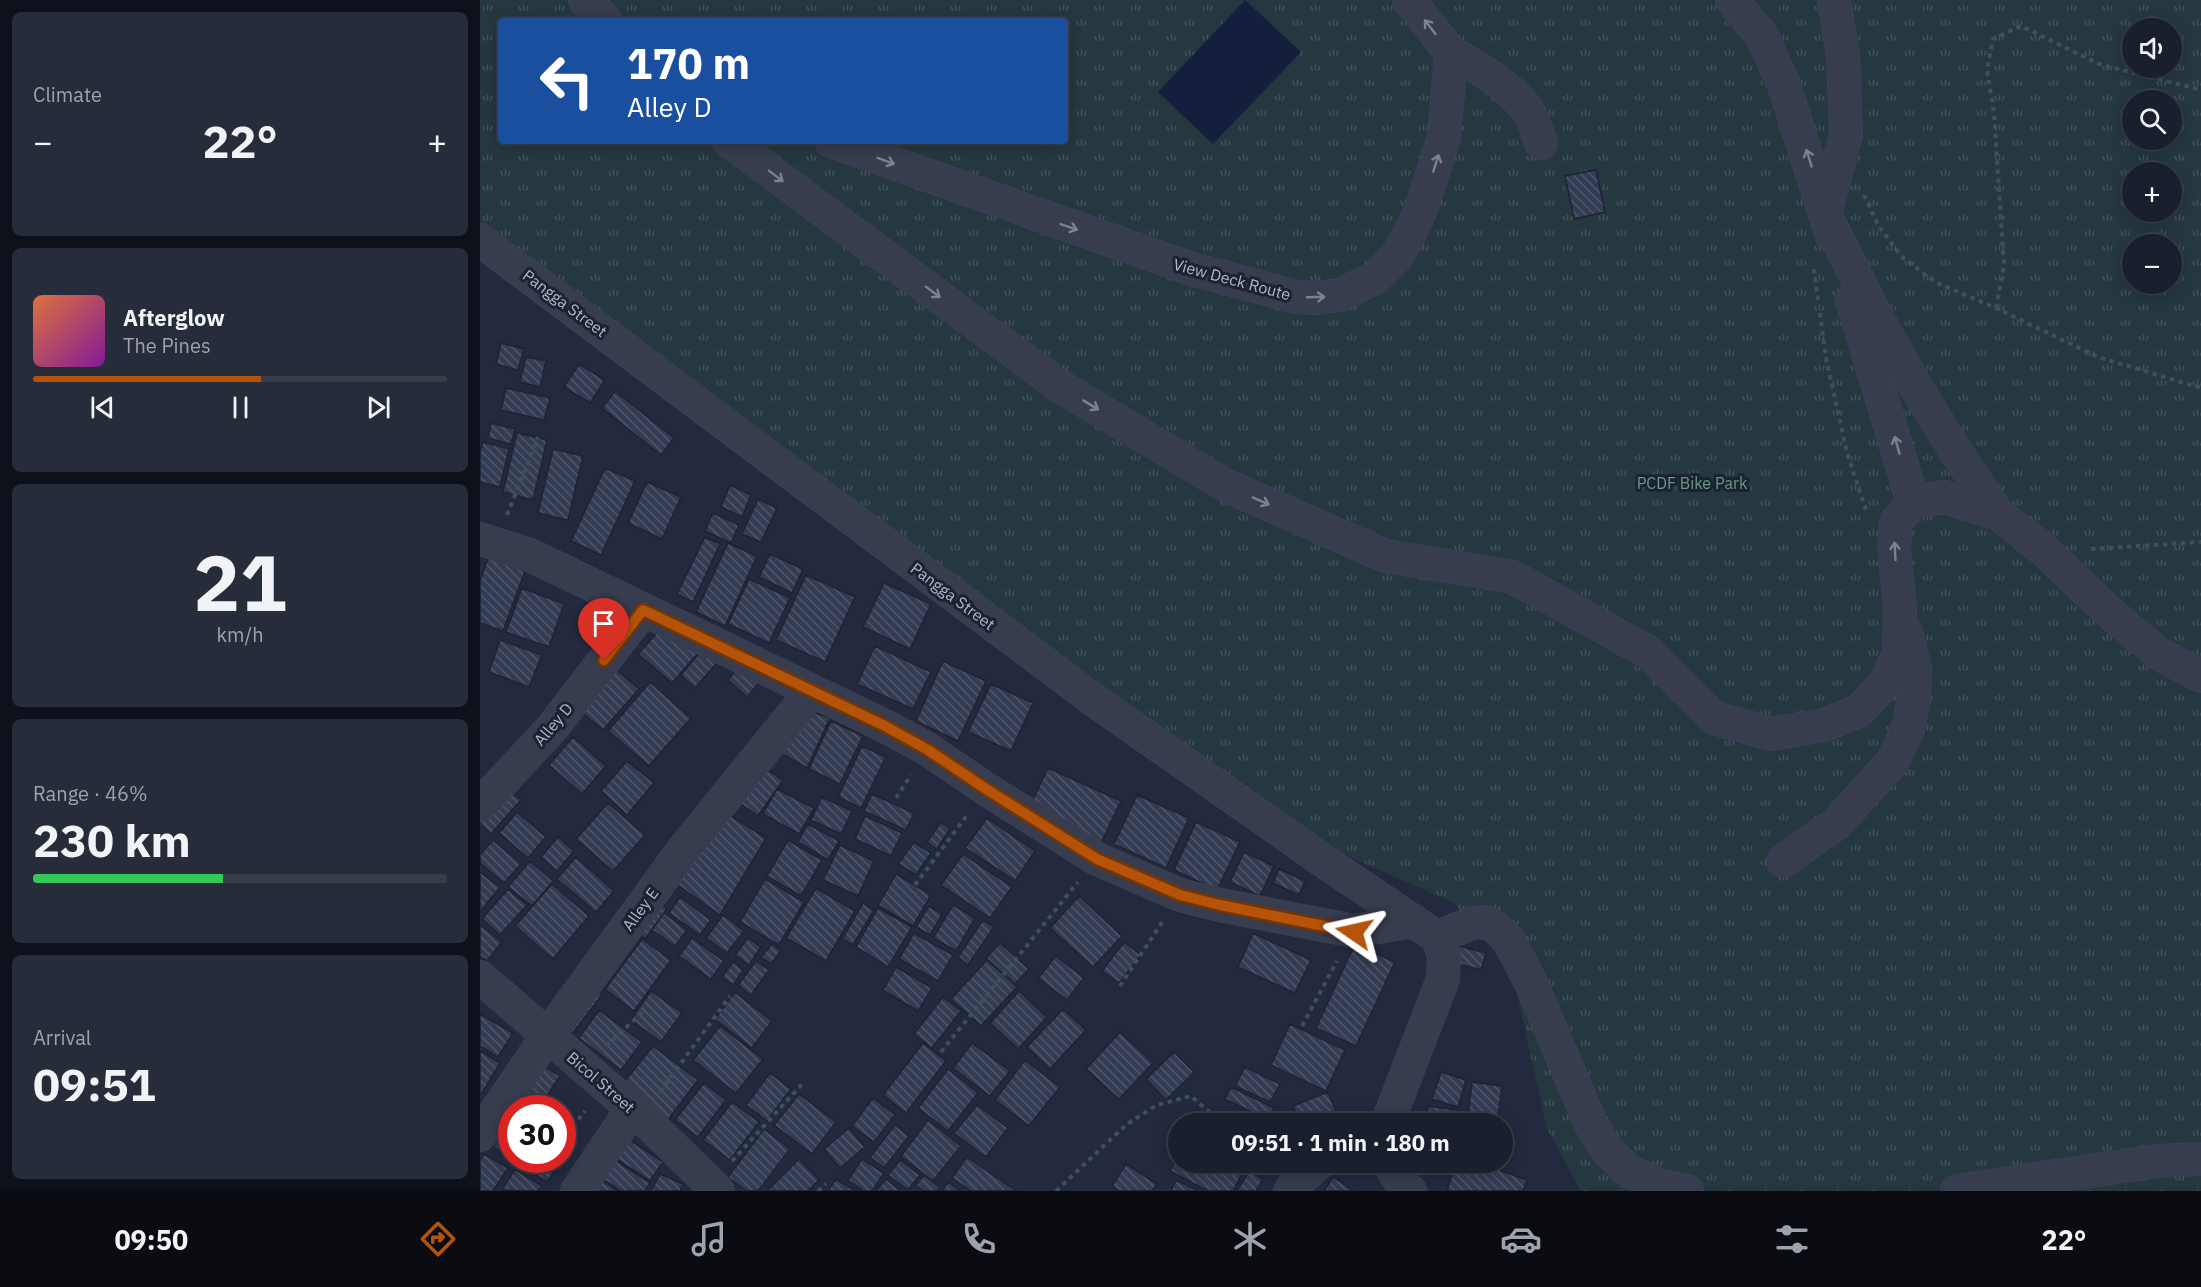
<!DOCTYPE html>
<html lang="en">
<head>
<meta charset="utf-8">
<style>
	body { margin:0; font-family:"IBM Plex Sans",sans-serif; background:#272c3a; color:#f1f3f6; height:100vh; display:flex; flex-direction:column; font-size:22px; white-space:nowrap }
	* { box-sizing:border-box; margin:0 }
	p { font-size:20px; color:#9fa2aa }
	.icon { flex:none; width:33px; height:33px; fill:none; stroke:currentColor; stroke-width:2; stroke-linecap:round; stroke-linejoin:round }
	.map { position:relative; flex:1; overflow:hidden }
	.details { display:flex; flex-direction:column; gap:12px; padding:12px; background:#0e1119; width:480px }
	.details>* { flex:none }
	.guide { position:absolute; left:18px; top:18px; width:570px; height:126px; border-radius:6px; box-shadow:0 3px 15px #0003,0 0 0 2px #383d4a; background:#1a4fa0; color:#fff; overflow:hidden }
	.fabs { position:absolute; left:1642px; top:18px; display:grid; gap:12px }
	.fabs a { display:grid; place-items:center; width:60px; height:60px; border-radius:50%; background:#1a1f2e; box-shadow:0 3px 15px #0003,0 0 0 2px #383d4a; font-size:30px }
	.speed { position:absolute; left:18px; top:1095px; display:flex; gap:12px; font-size:30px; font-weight:700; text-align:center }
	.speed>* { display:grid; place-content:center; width:78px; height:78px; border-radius:50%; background:#1a1f2e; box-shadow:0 3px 15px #0003,0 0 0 2px #383d4a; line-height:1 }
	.speed .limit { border:9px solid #d22; background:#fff; color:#111 }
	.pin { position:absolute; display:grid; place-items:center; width:51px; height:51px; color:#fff; margin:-62px -26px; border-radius:50% 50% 50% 0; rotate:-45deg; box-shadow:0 0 6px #0007 }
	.pin .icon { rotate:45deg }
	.me { position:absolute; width:66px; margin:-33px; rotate:281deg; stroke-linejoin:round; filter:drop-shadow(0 0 4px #0008) }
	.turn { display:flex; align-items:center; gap:21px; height:126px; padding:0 30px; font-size:27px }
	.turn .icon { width:78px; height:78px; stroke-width:2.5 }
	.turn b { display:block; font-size:42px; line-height:51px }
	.big { font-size:45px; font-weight:700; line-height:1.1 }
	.details .tile { flex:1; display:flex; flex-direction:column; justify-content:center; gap:9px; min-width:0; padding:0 21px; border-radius:9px; background:#272c3a }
	.details .dial { align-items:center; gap:0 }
	.dial b { font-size:78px; line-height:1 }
	.song { display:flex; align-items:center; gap:18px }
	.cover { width:72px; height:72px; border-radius:9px; background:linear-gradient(135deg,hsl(20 70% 55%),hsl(290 70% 35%)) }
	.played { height:6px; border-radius:3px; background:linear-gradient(90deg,#b45309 55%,#383d4a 55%) }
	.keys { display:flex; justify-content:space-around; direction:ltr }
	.heat { display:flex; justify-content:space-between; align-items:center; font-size:33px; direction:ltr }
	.charge { height:9px; border-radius:4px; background:linear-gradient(90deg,#34c759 46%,#383d4a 0) }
	.trip { position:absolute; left:688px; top:1113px; width:345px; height:60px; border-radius:30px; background:#1a1f2e; box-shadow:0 3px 15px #0003,0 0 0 2px #383d4a; font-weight:700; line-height:60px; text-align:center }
	.tabs { display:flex; height:96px; justify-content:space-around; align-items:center; background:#0a0c12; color:#9fa2aa }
	.tabs .icon { width:42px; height:42px }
	.tabs .on { color:#b45309 }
	.tabs b { font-size:27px; color:#f1f3f6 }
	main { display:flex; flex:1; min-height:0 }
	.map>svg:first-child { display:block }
	.grass { fill:url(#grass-tufts); fill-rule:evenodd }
	.water { fill:#151e3c }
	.building { fill:url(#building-back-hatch); stroke:#1e2335; stroke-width:1.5 }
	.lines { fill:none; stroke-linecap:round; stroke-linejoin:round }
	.minor-casing { stroke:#404557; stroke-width:34 }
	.path { stroke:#3e5157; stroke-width:4; stroke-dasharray:4.5 4.5; stroke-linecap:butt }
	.minor { stroke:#373c4e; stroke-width:33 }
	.oneway { stroke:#7b8092 }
	.route-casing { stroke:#753606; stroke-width:15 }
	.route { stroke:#b45309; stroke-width:10 }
	.labels { text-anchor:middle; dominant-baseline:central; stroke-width:6; stroke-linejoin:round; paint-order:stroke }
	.street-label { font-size:16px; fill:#b2b7c9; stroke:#1c2133 }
	.park-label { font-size:16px; fill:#689b7d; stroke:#1c2133 }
</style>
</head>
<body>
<main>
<section class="details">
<div class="tile"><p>Climate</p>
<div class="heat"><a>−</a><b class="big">22°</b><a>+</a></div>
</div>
<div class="tile">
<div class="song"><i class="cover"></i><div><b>Afterglow</b><p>The Pines</p></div></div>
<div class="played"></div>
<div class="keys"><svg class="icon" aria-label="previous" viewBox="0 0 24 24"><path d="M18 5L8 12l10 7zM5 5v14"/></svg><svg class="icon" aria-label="pause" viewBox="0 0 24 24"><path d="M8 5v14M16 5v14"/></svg><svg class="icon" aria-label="next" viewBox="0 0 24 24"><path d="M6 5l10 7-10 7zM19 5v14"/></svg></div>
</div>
<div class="tile dial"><b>21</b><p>km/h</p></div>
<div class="tile"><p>Range · 46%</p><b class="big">230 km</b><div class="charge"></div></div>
<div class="tile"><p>Arrival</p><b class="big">09:51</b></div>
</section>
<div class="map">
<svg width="1721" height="1191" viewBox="0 0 1721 1191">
	<defs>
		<pattern id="grass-tufts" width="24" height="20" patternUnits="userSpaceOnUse" patternTransform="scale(1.5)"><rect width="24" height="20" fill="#25373f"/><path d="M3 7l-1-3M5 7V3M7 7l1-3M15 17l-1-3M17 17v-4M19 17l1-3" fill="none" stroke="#425259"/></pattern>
		<pattern id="building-back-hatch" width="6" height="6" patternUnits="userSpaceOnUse" patternTransform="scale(1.5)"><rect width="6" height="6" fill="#343c54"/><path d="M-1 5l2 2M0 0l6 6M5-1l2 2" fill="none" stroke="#4f566b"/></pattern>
	</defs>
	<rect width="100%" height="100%" fill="#23293e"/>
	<path class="grass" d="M0 0H1721V1191H1101L1067 1129 1032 971 974 903 859 852 668 726 0 227ZM21 21H585V141H21ZM1653 28H1692V68H1653ZM1653 100H1692V140H1653ZM1653 172H1692V212H1653ZM1653 244H1692V284H1653Z"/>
	<path class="water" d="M765 0 821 52 733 144 678 92Z"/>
	<path class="building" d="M1116 170 1125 212 1094 219 1085 176Z
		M21 343 44 349 38 370 16 364Z
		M46 357 66 361 60 387 40 382Z
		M99 364 125 380 110 403 84 387Z
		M26 388 70 398 64 420 21 410Z
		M135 391 194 438 181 455 122 408Z
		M11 423 35 429 31 444 8 438Z
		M37 433 67 440 53 500 23 492Z
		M3 442 29 449 20 487 0 482V453Z
		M73 449 103 456 88 520 58 513Z
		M125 468 155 481 121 555 91 541Z
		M167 482 201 497 182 539 148 523Z
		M250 485 271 495 262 517 241 507Z
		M278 499 297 508 281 542 262 534Z
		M233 513 259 525 251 543 225 531Z
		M225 537 240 544 213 602 197 594Z
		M248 543 277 556 245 626 216 612Z
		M290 554 323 569 312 593 279 577Z
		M8 558 45 571 23 631 0 623V581Z
		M326 575 375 597 345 662 296 640Z
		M269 579 310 598 289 643 248 624Z
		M404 583 451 604 430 649 383 627Z
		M42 588 84 604 69 647 26 632Z
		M185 624 218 653 192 683 158 654Z
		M20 640 62 655 49 687 9 672Z
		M228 643 243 656 215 688 201 675Z
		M395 646 451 672 433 709 377 684Z
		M463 661 506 681 478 741 436 721Z
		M263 662 283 678 267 697 248 680Z
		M134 668 159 689 123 730 98 709Z
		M170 682 211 718 169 766 128 731Z
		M511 684 553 703 531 751 488 732Z
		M326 710 350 718 327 768 299 752Z
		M351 721 383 736 360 784 329 769Z
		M93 737 126 766 102 794 69 765Z
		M382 746 406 757 381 808 358 797Z
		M147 761 174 783 147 815 121 791Z
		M275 762 303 780 278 816 251 797Z
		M568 768 641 801 621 843 548 810Z
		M26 789 41 800 11 834 0 824V818Z
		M297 789 334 808 319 834 283 814Z
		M392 794 434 813 426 830 384 811Z
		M657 795 709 818 686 868 634 844Z
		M342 797 372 811 361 834 331 820Z
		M128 803 165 835 133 871 96 839Z
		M37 812 66 837 48 858 19 833Z
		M246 813 286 838 240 915 192 881Z
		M385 816 422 833 411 856 375 839Z
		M507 818 555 851 535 881 485 848Z
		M461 822 470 829 457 849 447 842Z
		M716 822 760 842 737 890 694 870Z
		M328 824 359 841 348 860 318 842Z
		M78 837 94 851 77 871 61 857Z
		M13 840 41 864 24 883 0 863V855Z
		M308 840 342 860 321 896 287 876Z
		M434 842 451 853 436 875 418 864Z
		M360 845 394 861 378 896 343 880Z
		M764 852 794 866 780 896 750 882Z
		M483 854 532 887 510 918 461 885Z
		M96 857 134 891 116 912 77 879Z
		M50 861 73 881 52 906 28 887Z
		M799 869 825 881 819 895 793 883Z
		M0 872 20 887 0 912Z
		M416 874 451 895 433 926 398 905Z
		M285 879 324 902 299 945 260 922Z
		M72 884 109 916 73 959 35 926Z
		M336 888 375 911 346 961 306 938Z
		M28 889 47 905 20 935 2 919Z
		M599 896 642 936 613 967 570 928Z
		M200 897 231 920 220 935 189 913Z
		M172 898 187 909 165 939 152 925Z
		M383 903 394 910 373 945 362 939Z
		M473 905 495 918 476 951 453 938Z
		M449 906 462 914 450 935 436 927Z
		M398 908 432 927 408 967 376 947Z
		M184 913 207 930 195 946 172 930Z
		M243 915 264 931 247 953 226 938Z
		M503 920 514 927 488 965 478 957Z
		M0 925 22 942 7 961 0 956Z
		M434 933 473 955 458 981 419 959Z
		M773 933 831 960 815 993 758 967Z
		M212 938 244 961 231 979 199 956Z
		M268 938 281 947 269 965 255 955Z
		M162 939 191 960 154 1011 125 989Z
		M644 942 661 955 639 983 622 971Z
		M520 943 549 969 535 984 506 958Z
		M292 944 301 951 291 964 281 957Z
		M875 944 915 962 876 1046 836 1028Z
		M979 946 1006 953 1001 970 975 963Z
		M576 956 604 978 587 1000 558 978Z
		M507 960 537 987 501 1026 471 999Z
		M276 961 289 970 271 995 258 985Z
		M253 962 263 970 253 985 242 977Z
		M416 967 452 988 438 1011 403 990Z
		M107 984 122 995 92 1034 80 1024Z
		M171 991 202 1013 181 1042 151 1020Z
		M539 991 567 1017 538 1049 510 1023Z
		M255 992 292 1021 272 1048 235 1019Z
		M463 997 481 1011 452 1048 434 1034Z
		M583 1009 606 1030 570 1069 547 1047Z
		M119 1010 162 1042 141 1070 99 1038Z
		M0 1014 33 1033 18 1057 0 1046Z
		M810 1024 865 1050 846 1091 791 1065Z
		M240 1026 283 1059 256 1093 213 1060Z
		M640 1032 673 1063 639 1099 606 1069Z
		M443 1043 466 1061 426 1113 403 1095Z
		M492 1043 530 1071 510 1096 473 1068Z
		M173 1046 218 1080 187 1121 141 1086Z
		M0 1051 20 1063 2 1093 0 1092Z
		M694 1052 714 1072 686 1100 666 1079Z
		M54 1060 80 1076 59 1108H32Z
		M545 1060 580 1087 549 1126 515 1100Z
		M765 1067 800 1084 790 1102 755 1086Z
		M468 1069 498 1093 468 1131 438 1108Z
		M961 1072 986 1080 978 1107 952 1099Z
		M290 1073 311 1089 287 1121 266 1105Z
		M992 1082 1022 1086 1017 1124H987Z
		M224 1083 246 1100 218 1137 195 1120Z
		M751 1087 794 1108 788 1120 745 1099Z
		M848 1092 861 1124H821L813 1106Z
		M319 1094 356 1122 332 1154 294 1125Z
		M393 1098 415 1115 394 1142 372 1126Z
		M252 1102 279 1122 250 1160 223 1140Z
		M497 1105 528 1128 506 1157 474 1133Z
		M948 1106 977 1110 976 1124H946Z
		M448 1120 481 1146 453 1181 421 1156Z
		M415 1125 429 1136 404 1168 390 1157Z
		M26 1127 32 1131V1159L13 1147Z
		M369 1128 385 1147 360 1168 344 1149Z
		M284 1129 310 1149 278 1191H267L248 1177Z
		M142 1135 183 1162 170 1181 129 1154Z
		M4 1154 28 1168 13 1191H0V1160Z
		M699 1154V1162L767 1164 753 1191H728L690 1171Z
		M129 1156 170 1183 165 1191H141L117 1175Z
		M487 1157 536 1191H491L472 1178Z
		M319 1159 339 1180 328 1191H287Z
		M382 1159 404 1173 392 1191H384L368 1180Z
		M33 1160H76L80 1162 67 1182Z
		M420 1160 440 1175 428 1190 408 1175Z
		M976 1162H996L1047 1180 1043 1191H967Z
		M646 1164 677 1184 672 1191H639L632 1186Z
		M35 1169 62 1186 58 1191 22 1190Z
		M769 1171 783 1179 776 1191H757Z
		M180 1174 203 1184 200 1191H171Z
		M444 1175 460 1188 457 1191H444L436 1185Z
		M115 1176 138 1191H105Z
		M853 1177 874 1191H844Z
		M356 1179 375 1191H348Z
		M406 1179 421 1191H396Z
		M696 1180 718 1191H691Z
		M468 1182 481 1191H462Z"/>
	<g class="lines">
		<g class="minor-casing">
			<path id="minor" d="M105 0 126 21
				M1252 0 1282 36 1304 85 1352 236
				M971 53C998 67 1027 84 1046 108 1053 117 1057 132 1061 143
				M249 141 581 387 745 485 905 556 1033 577 1168 652 1234 718 1292 734 1344 725 1379 711 1406 682 1419 653 1420 607 1414 546 1416 522 1433 502 1464 497 1517 513
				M351 141 712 269 817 297 837 298 860 295 895 278 917 256 929 235 941 209 964 138 971 53 929 0
				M1345 214 1366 135 1363 56 1354 0
				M1345 215 1394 312 1436 387 1476 452 1517 513 1565 551 1630 613 1679 654 1721 676
				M0 240 611 698 848 864 957 937
				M1372 300 1433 502
				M0 539 50 555 405 726 449 750 506 789 617 859 700 895 740 905 874 931 933 921
				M0 805 72 728 163 610
				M1303 861 1357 823 1413 761 1428 729 1434 700 1435 668 1426 632
				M957 937 992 923 1005 922 1015 927 1029 941 1051 983 1111 1124 1127 1150 1148 1171 1181 1186 1207 1191
				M0 977 162 1117 238 1191
				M907 1124 963 979 964 955 957 937
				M0 1135 68 1035 203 850 331 692
				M909 1162 923 1187 930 1191
				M97 1191 152 1109
				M810 1191 814 1185 840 1162
				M1477 1191 1677 1161 1721 1159"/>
		</g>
		<path class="path" d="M1384 195 1398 225 1421 256 1455 282 1516 308 1618 357 1721 388
			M1334 269 1338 300
			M1516 308 1524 265 1514 113 1507 70 1513 39 1541 26 1619 64 1721 90
			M1340 313 1346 358 1367 453 1386 510
			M27 515 58 437
			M1611 549 1721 542
			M416 798 431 775
			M435 885 488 814
			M640 986 683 921
			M822 1026 857 961
			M126 1046 165 1010
			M461 1052 598 882
			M180 1092 250 996
			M82 1141 105 1111
			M252 1161 324 1082
			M338 1191 346 1184
			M576 1191 647 1124 677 1105 711 1096 743 1124"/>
		<use href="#minor" class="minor"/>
	</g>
	<defs><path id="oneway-shaft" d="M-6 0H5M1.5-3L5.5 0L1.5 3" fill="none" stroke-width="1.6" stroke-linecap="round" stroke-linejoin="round" transform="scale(1.5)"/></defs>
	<g class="oneway">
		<use href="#oneway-shaft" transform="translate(950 27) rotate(-128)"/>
		<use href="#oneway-shaft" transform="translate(1329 158) rotate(-107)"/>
		<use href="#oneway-shaft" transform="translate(406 161) rotate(20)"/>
		<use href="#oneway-shaft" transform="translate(956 163) rotate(-72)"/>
		<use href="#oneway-shaft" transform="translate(296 176) rotate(37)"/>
		<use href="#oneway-shaft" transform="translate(589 227) rotate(19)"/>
		<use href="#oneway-shaft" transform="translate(453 292) rotate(37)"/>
		<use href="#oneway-shaft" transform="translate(836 297) rotate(-2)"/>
		<use href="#oneway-shaft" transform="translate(611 405) rotate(31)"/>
		<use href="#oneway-shaft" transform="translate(1417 445) rotate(-106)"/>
		<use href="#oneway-shaft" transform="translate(781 501) rotate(24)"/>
		<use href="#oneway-shaft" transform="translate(1415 551) rotate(-93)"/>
	</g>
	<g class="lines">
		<g class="route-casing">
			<path id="route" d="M124 660 163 610 405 726 448 750 506 789 617 859 700 895 740 905 874 932"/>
		</g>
		<use href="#route" class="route"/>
	</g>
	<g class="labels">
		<g class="street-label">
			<text transform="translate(752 279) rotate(15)">View Deck Route</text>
			<text transform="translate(85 303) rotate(37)">Pangga Street</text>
			<text transform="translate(473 596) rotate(37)">Pangga Street</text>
			<text transform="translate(73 724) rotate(-50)">Alley D</text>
			<text transform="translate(160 909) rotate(-54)">Alley E</text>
			<text transform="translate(121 1082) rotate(41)">Bicol Street</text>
		</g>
		<g class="park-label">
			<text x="1212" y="483">PCDF Bike Park</text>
		</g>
	</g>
</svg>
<div class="fabs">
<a><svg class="icon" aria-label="sound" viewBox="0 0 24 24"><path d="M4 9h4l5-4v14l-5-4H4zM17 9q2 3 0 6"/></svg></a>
<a><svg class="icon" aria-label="search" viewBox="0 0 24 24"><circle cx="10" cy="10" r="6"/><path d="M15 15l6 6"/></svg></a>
<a>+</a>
<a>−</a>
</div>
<div class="speed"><div class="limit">30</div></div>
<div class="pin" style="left:124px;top:660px;background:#d93025"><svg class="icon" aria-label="arrive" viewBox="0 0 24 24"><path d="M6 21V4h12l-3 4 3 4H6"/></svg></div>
<svg class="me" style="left:874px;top:932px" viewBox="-20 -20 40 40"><path d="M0-17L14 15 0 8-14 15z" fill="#b45309" stroke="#fff" stroke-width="4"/></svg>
<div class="trip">09:51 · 1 min · 180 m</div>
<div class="guide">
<div class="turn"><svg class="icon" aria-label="left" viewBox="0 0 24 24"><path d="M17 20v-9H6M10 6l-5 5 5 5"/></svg><div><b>170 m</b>Alley D</div></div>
</div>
</div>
</main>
<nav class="tabs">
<b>09:50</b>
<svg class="icon on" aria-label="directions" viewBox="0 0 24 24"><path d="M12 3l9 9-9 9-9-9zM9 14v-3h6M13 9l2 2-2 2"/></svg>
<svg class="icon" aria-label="music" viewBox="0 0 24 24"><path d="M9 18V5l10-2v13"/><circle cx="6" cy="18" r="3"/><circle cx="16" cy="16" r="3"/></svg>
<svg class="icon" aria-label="phone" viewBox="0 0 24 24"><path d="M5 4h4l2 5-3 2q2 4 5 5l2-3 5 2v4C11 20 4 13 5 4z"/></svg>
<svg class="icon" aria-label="climate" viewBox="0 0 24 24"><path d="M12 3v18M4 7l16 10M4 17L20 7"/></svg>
<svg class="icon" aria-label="car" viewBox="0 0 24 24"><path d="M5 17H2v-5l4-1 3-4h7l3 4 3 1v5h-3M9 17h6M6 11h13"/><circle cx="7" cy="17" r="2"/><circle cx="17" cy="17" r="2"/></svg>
<svg class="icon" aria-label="filters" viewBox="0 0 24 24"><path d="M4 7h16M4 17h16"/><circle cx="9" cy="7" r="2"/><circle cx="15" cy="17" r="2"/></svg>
<b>22°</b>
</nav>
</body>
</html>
